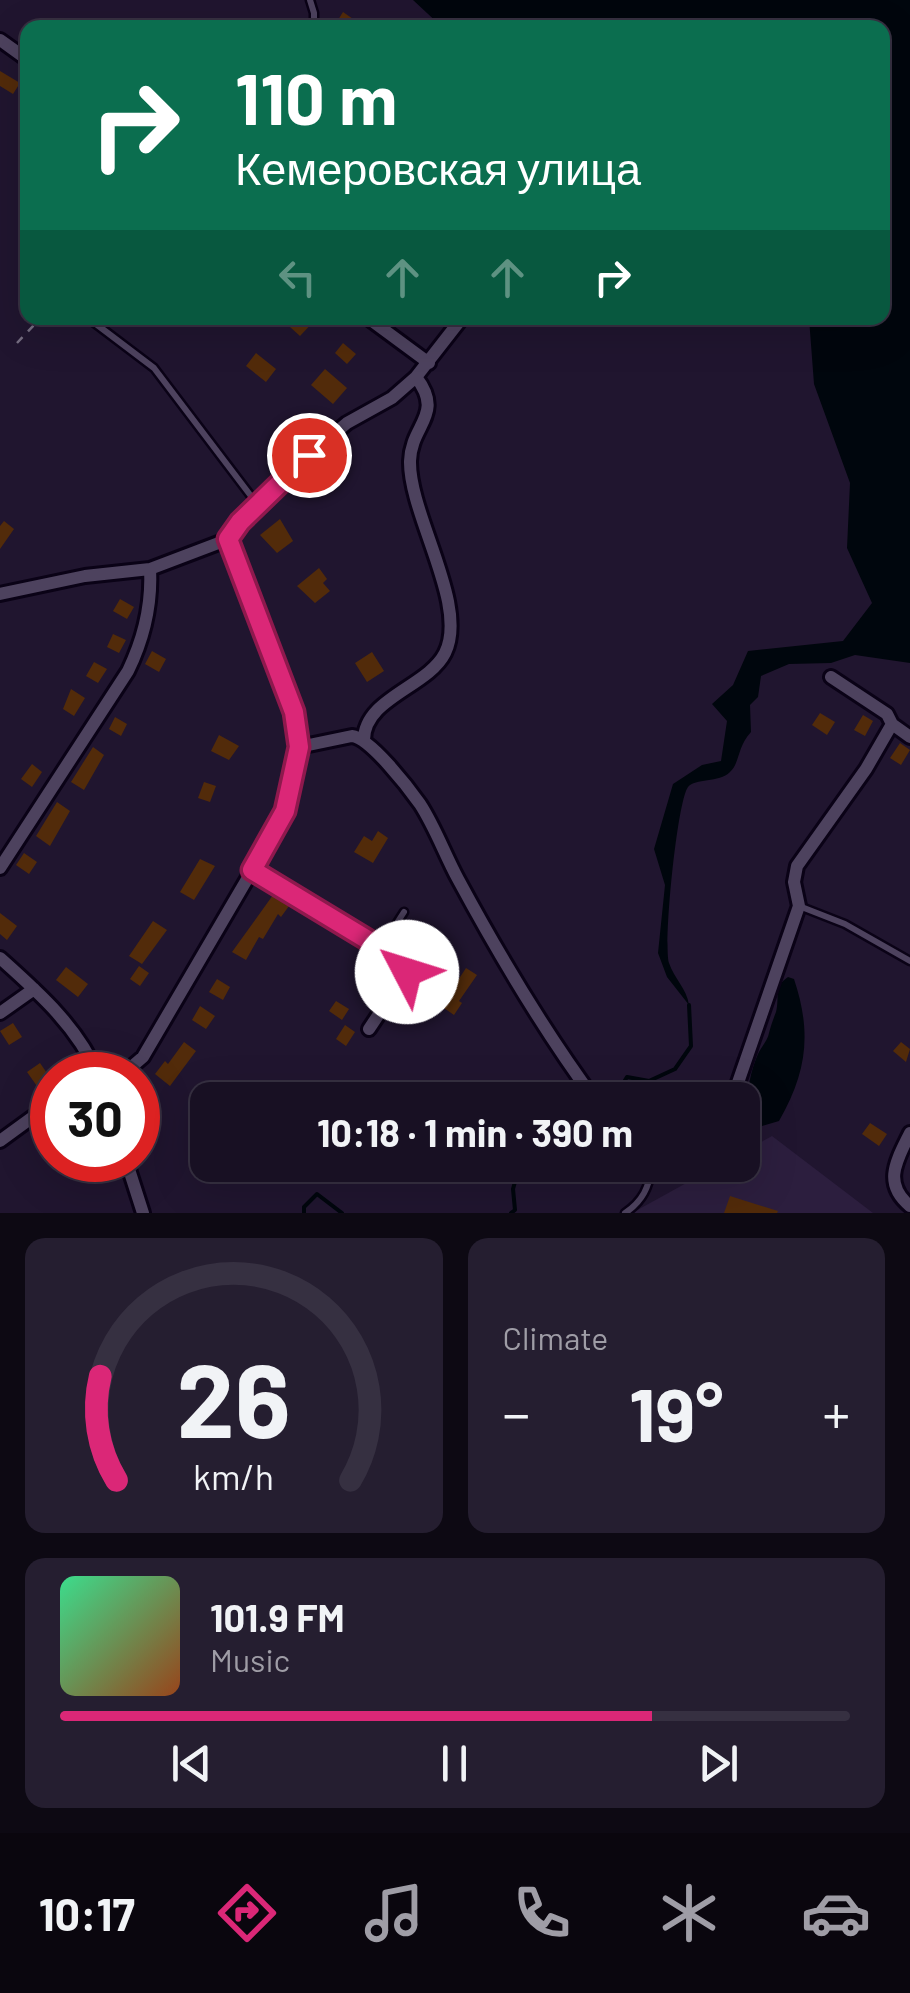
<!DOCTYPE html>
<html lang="en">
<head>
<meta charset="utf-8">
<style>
	body { margin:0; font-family:Barlow,sans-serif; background:#251e30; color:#f1f3f6; height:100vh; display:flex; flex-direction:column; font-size:38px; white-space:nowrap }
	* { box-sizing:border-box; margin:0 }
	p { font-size:32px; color:#9f9da6 }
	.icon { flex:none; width:55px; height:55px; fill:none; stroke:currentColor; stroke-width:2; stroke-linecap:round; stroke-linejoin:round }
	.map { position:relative; height:1213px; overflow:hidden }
	.drawer { display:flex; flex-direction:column; gap:25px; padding:25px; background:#0d0913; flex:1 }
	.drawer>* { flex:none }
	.hud { position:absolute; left:20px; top:20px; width:870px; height:305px; border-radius:20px; box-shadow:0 10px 40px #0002,0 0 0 2px #363041; background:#0b6e4f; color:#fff; overflow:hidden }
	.speed { position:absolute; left:30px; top:1052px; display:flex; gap:20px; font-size:50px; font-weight:700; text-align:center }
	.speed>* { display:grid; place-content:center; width:130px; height:130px; border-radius:50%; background:#181023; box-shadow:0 10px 40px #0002,0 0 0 2px #363041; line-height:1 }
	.speed .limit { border:15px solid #d22; background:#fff; color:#111 }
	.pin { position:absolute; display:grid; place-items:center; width:85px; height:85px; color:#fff; margin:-42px; border:5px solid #fff; border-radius:50%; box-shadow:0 2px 10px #0007 }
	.me { position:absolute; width:110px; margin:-55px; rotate:310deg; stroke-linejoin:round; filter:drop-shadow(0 0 8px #0008) }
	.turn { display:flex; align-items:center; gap:35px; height:210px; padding:0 50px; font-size:45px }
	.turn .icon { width:130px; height:130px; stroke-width:2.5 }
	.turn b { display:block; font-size:70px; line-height:85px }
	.lanes { display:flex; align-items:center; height:95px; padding:0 50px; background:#0003; justify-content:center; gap:50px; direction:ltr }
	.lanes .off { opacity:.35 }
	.big { font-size:75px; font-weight:700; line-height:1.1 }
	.drawer .tile { flex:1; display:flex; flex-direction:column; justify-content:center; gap:15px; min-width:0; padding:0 35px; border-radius:20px; background:#251e30 }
	.drawer .dial { align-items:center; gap:0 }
	.dial svg { height:260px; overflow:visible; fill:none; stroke:#363041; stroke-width:7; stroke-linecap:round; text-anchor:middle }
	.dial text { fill:#f1f3f6; stroke:none }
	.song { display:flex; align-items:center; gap:30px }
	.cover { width:120px; height:120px; border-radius:15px; background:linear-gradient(135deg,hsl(150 70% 55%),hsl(20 70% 35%)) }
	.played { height:10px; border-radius:5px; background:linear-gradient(90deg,#db2777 75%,#363041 75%) }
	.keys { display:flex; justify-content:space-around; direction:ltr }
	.heat { display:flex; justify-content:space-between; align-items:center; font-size:55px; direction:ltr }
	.drawer .tiles { flex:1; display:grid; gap:25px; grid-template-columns:1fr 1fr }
	.tile:last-child { grid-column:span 2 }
	.trip { position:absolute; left:190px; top:1082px; width:570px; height:100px; border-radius:20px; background:#181023; box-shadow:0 10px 40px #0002,0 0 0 2px #363041; font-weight:700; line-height:100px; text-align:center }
	.tab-bar { display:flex; height:160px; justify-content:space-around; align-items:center; background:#0a060e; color:#9f9da6 }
	.tab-bar .icon { width:70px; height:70px }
	.tab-bar .on { color:#db2777 }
	.tab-bar b { font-size:45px; color:#f1f3f6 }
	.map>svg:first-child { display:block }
	.built { fill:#2c1e3e }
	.water { fill:#00060d }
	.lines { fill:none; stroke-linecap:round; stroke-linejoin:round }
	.stream { stroke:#00060d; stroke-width:4 }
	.building { fill:#522b0a }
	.lane-casing { stroke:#0a0216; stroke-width:11 }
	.street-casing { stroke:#0a0216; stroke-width:18 }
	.path { stroke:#756d81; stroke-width:2.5; stroke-dasharray:8 8; stroke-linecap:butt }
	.lane { stroke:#4d425e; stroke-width:6 }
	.street { stroke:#4d425e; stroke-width:12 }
	.route-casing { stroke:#8e194d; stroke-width:25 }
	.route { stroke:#db2777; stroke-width:18 }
</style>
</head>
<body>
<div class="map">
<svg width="910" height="1213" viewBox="0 0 910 1213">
	<rect width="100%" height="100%" fill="#20152f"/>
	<path class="built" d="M772 1136 873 1213H632L719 1165H742L743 1152Z"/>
	<path class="water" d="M413 0H910V663L855 655 831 663 789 664 761 676 758 697 750 705 751 732C737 747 740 763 730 772 719 783 695 778 688 787 677 802 663 945 669 963 674 978 687 989 689 1005L667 977 658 953 665 885 654 849 673 784 702 765 721 761 727 721 712 704 733 685 748 651 843 641 872 603 847 548 850 483 814 384 809 318H882V28L442 27Z
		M788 977 794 979C812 1033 807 1072 779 1121L762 1126 747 1115C746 1095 750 1072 758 1054 761 1047 768 1040 769 1033 771 1025 773 1020 776 1012 780 998 773 987 788 977Z"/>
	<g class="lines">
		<path class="stream" d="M613 1100 627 1077 649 1081 675 1069 691 1046 689 1005
			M304 1213V1207L317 1194 342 1213
			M511 1213 515 1210 513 1189 518 1171 533 1165"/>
	</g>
	<path class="building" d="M343 12 366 28H333Z
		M0 71 20 83 13 94 0 86Z
		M280 318H317L300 336Z
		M343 343 356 354 347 364 335 353Z
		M256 353 276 369 266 382 246 366Z
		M325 369 347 388 333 404 311 385Z
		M295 415 312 431 298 446 281 430Z
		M280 519 293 541 277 553 260 535Z
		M4 521 14 529 0 549V526Z
		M319 568 327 579 323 583 330 591 315 603 297 586Z
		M120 599 134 607 127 619 113 611Z
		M113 634 126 640 119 653 107 647Z
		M152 651 166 659 159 672 145 664Z
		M372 652 384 671 367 682 355 663Z
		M94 662 107 669 98 683 86 676Z
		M71 689 85 698 74 716 63 709Z
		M820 713 835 722 827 735 812 725Z
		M863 715 873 721 865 736 854 730Z
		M115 717 127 724 121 736 109 729Z
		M219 735 239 746 229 760 211 751Z
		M900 743 910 750 901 765 890 758Z
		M93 747 104 755 84 790 71 782Z
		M32 764 42 772 32 787 21 779Z
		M204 782 216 786 210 802 198 798Z
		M57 802 70 811 50 846 36 836Z
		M378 831 388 838 373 863 354 852 364 836 372 841Z
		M24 853 37 862 29 874 16 865Z
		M200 859 215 866 194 900 180 892Z
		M273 895 289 906 281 917 278 914 263 939 259 937 246 960 232 952Z
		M0 913 17 926 7 940 0 934Z
		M153 921 167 930 142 964 129 956Z
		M376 964 390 974 379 991 364 982Z
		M139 966 149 973 140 986 130 979Z
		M66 967 88 984 78 997 56 980Z
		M466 968 477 975 459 1001 462 1003 454 1015 441 1006Z
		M217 979 230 987 223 1000 209 992Z
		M336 1001 349 1009 342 1020 329 1011Z
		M200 1006 215 1016 206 1029 192 1020Z
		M13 1023 22 1037 9 1045 0 1031Z
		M345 1025 355 1032 346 1046 336 1039Z
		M184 1042 196 1051 170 1086 155 1074 165 1061 168 1064Z
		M901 1042 910 1049 906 1062 893 1051Z
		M40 1063 51 1079 39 1089 27 1072Z
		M870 1123 887 1134 879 1146 862 1134Z
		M730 1196 778 1211 777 1213H724Z"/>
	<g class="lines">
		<g class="lane-casing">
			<path id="lane" d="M310 0 314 13V28
				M88 318 154 368 257 504
				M799 906 845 924 910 961
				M381 948 404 912
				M625 1213C643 1201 649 1187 652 1166"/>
		</g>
		<g class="street-casing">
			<path id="street" d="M0 40 28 60
				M368 318 429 363
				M0 594 85 576 150 569 229 539 240 522 309 455 347 423 392 398 416 377 462 318
				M831 677 887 714 892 724 910 737
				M364 740C364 698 428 687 445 653 469 605 409 515 410 461 411 424 445 415 416 377
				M299 747 352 736C370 738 408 787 420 804 435 827 445 855 458 879 499 955 544 1031 595 1100
				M0 868 128 671C144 638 152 605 150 569
				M252 871 381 948 406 967 407 972 369 1029
				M0 958C38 992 78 1027 98 1075
				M0 1013 34 989
				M122 1075 143 1057 277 828 292 791 298 757 297 722 229 539
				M732 1100 799 906 794 882 797 866 866 769 892 724
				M910 1133C897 1160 882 1183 910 1206
				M0 1141 52 1103
				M126 1160 143 1213
				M651 1165H654"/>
		</g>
		<path class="path" d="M20 210 28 228
			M17 343 34 325 49 318"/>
		<use href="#lane" class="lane"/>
		<use href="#street" class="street"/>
	</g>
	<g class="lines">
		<g class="route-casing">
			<path id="route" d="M309 455 240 522 228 539 294 712 299 747 285 811 252 870 381 948 400 961 407 972"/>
		</g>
		<use href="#route" class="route"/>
	</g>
</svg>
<div class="speed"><div class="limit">30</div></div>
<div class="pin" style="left:309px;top:455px;background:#d93025"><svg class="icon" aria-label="arrive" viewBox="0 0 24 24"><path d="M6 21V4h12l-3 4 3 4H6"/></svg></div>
<svg class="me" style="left:407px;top:972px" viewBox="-20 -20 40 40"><circle r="19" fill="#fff"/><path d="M0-13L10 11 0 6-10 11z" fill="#db2777"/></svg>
<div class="trip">10:18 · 1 min · 390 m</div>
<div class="hud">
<div class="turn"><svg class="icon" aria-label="right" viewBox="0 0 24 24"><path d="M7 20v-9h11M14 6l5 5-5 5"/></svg><div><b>110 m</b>Кемеровская улица</div></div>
<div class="lanes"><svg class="icon off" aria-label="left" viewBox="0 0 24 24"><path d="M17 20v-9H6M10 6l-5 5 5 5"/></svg><svg class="icon off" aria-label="ahead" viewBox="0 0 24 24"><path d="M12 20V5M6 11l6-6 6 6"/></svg><svg class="icon off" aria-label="ahead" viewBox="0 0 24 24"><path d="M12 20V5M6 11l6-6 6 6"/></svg><svg class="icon" aria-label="right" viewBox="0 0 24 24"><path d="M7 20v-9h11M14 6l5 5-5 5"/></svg></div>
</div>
</div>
<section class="drawer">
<div class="tiles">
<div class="tile dial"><svg viewBox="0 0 100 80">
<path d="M14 69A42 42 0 1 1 86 69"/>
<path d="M14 69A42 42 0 0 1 9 37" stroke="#db2777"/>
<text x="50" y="56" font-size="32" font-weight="700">26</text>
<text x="50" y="72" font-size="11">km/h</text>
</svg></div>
<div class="tile"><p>Climate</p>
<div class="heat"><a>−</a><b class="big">19°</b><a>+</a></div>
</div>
<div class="tile">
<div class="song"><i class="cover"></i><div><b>101.9 FM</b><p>Music</p></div></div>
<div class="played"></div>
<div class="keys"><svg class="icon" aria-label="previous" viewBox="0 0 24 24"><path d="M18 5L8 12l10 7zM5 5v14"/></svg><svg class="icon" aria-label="pause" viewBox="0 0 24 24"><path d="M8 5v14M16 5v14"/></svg><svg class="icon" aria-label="next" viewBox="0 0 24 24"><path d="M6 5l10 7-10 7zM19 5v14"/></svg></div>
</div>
</div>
</section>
<nav class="tab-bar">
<b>10:17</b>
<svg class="icon on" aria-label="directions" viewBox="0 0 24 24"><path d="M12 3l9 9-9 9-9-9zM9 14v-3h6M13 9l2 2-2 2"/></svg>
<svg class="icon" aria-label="music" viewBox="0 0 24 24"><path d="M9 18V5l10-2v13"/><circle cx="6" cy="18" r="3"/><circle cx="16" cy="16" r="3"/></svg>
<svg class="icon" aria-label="phone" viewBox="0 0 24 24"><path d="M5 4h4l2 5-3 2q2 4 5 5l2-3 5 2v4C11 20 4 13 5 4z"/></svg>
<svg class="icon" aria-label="climate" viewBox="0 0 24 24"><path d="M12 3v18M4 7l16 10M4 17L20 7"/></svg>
<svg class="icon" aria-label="car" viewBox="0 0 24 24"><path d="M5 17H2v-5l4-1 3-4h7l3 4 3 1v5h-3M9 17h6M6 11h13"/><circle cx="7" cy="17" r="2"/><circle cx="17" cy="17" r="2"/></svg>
</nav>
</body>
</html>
